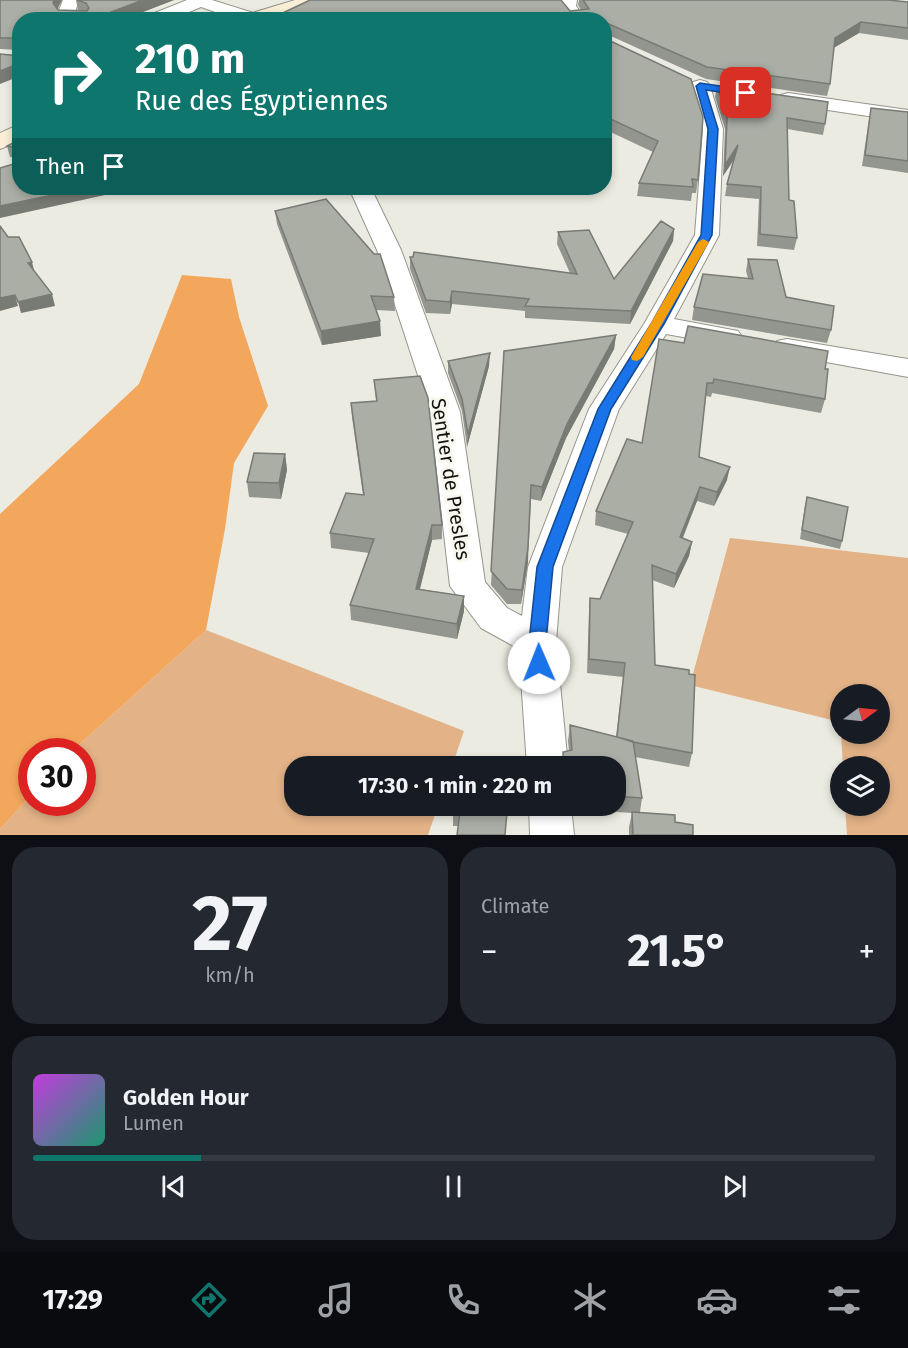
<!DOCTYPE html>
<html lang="en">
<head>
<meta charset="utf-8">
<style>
	body { margin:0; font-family:"Fira Sans",sans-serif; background:#242831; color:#f1f3f6; height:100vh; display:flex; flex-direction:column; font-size:22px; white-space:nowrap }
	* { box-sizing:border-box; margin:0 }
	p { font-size:20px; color:#9ea1a6 }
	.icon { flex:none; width:33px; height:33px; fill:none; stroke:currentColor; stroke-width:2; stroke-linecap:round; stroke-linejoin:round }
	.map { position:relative; height:835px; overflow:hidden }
	.side { display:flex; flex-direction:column; gap:12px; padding:12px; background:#0d0f14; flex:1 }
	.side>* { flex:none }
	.hud { position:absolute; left:12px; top:12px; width:600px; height:183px; border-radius:24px; box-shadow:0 3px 9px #0003; background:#0f766e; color:#fff; overflow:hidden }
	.needle { width:39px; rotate:75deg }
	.buttons { position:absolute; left:830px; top:684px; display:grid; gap:12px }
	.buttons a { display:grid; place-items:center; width:60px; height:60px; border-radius:50%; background:#171b24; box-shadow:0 3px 9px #0003; font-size:30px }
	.speed { position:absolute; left:18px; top:738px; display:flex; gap:12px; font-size:30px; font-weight:700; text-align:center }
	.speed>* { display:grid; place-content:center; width:78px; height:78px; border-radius:50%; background:#171b24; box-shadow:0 3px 9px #0003; line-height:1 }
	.speed .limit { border:9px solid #d22; background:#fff; color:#111 }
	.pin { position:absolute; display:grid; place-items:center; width:51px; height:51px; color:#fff; margin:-26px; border-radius:12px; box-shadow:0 3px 9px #0006 }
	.me { position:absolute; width:66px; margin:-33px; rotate:359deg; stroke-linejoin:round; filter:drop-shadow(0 0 4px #0008) }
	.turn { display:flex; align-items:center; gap:21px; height:126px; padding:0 24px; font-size:27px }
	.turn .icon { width:78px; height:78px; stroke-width:2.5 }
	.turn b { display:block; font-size:42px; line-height:51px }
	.then { display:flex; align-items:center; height:57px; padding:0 24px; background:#0003; gap:12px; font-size:22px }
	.big { font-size:45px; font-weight:700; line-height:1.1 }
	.side .tile { flex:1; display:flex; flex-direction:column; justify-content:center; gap:9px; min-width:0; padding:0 21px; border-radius:24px; background:#242831 }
	.side .dial { align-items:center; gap:0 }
	.dial b { font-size:78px; line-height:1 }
	.song { display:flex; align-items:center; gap:18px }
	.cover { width:72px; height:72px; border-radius:9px; background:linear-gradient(135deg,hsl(290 70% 55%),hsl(160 70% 35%)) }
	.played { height:6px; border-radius:3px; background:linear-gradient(90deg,#0f766e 20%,#363941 20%) }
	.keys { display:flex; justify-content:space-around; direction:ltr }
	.heat { display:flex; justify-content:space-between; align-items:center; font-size:33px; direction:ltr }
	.side .tiles { flex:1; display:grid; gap:12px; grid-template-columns:1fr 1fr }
	.tile:last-child { grid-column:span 2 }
	.trip { position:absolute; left:284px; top:756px; width:342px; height:60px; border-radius:24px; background:#171b24; box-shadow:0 3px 9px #0003; font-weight:700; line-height:60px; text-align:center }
	.tabs { display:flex; height:96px; justify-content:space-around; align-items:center; background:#090b0e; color:#9ea1a6 }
	.tabs .icon { width:42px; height:42px }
	.tabs .on { color:#0f766e }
	.tabs b { font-size:27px; color:#f1f3f6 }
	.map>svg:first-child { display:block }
	.green { fill:#e3b287 }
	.forest { fill:#f3a75d }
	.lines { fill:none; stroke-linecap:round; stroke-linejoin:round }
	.minor-casing { stroke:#96958c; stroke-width:2 }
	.secondary-casing { stroke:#96958c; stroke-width:2 }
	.minor { fill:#fff; fill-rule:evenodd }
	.secondary { fill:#faeed7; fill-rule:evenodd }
	.wall { fill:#93968e }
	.shaded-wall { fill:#787a74 }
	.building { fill:#abaea5; stroke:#787a74; stroke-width:1.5 }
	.route { fill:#1a73e8; stroke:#114b97; stroke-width:1.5 }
	.slow { fill:#f59e0b }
	.labels { text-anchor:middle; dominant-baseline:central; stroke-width:6; stroke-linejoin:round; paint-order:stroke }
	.street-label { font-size:20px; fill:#13120f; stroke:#f9f8ee }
</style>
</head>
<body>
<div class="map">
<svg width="908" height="835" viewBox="0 0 908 835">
	<rect width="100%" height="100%" fill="#ebebe1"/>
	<path class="green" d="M730 538 908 558V835H847L845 806H879V766H843L841 734H879V694H840V722L690 685Z
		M206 630 464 731 452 766H294V806H438L428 835H0V829L31 795 32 802H82V752L72 751Z"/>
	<path class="forest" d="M182 275 231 279 239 317 268 406 234 463 225 529 206 630 72 751 32 752 31 795 0 829V514L139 384Z"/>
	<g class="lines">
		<g class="minor-casing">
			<path id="minor" d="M63 0H84L77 6 75 12 87 16 89 20 60 19 57 15Z
				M187 0H212L257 14 260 18 238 20 201 7 170 20H145L147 16Z
				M561 0H577L576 6 586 20H569L560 6Z
				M700 80 707 82 710 86 723 129 719 235 674 319 738 331 742 337 738 343 728 345 666 334 619 409 562 567 556 642 568 766H527L519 649 481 628 450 586 430 412 377 250 349 188H371L401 250 460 412 485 582 507 608 522 616 528 567 589 409 644 324 695 235 703 129 690 86 693 82Z
				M788 93 908 110V122L781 103 778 99 781 95Z
				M787 339 908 359V377L777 353 773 347 777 341Z
				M529 806H571L574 835H530Z"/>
		</g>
		<g class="secondary-casing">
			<path id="secondary" d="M295 0H323L320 4 270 20H240L242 16Z
				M20 124V141L0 149V133Z"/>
		</g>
		<use href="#minor" class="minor"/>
		<use href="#secondary" class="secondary"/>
	</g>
	<path class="wall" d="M0 0 58 10 78 11 76 0H174L122 20H20V50L0 49Z
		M579 0H888L908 2V40L859 33 833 48 830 84 827 96 706 79 604 33 570 11 581 10 578 5Z
		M604 38 698 180 696 193H692L691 201 637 196 639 183 653 152 604 129Z
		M717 86 825 124 823 135 787 129 789 200 797 238 794 250 757 246 759 199 725 196 727 184 734 160 723 176 725 129 715 97Z
		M871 108 908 112V173L862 166 869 119Z
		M20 139V159L10 157 7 146Z
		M275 211 394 297 395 311 376 310 381 336 322 345 277 224Z
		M674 229 673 241 630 324 525 318V311L452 304 450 314 426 313 410 269V257L570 273 557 244 558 232 614 279Z
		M748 259 786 297 831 330 827 343 692 320 694 307 748 278 746 271Z
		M616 335 614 349 566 438 541 501 531 499 528 562 521 604H507L491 585 504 351Z
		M659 339 825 369V399L821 413 712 393 711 397 706 396 699 457 727 480 714 506 697 501 683 538 692 542 689 556 674 588 652 580 655 665 692 753 689 767 635 757 642 798 640 812 675 822 693 835H629V827L632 813 574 809 573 806H615V766H562L563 752 569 751 568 741 570 725 616 737 623 677 587 673 589 612 590 598 600 599 628 534 595 525 596 511 642 443Z
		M448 361 489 366 467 447 462 411 448 373Z
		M374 380 442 525V539L432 540 420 589 464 596V611L457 639 351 620 350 605 369 553 331 548 330 533 363 495 352 417 351 403 376 401Z
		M285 454 287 470 281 499 249 497 247 482Z
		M807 497 842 541 840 549 800 539 805 505Z
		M453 812H507L505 835H457L458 826H453Z"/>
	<path class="shaded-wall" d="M54 0H62L55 14 53 3Z
		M143 0H174L122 20H95V18Z
		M861 22 859 33 832 49 835 38Z
		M20 63V76L0 84V71Z
		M738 145 736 156 723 176 725 165Z
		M86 188H137L0 218V206Z
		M674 229 673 241 630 324 631 311Z
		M32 262 35 274 28 263Z
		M452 291V304L450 314V302Z
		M52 294 55 306 21 313 18 302Z
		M15 295 18 306 0 311V298Z
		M380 321 381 336 322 345 321 331Z
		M616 335 614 349 566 438 541 501 542 487 567 424Z
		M490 353 489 366 467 447 468 434Z
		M285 454 287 470 281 499 279 483Z
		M730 467 727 480 714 506 717 492Z
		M700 487 697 501 677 551 680 537Z
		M432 525V540L416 604V589Z
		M692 542 689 556 674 588 676 574Z
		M528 547V562L521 604 522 590Z
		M464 596V611L457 639V624Z"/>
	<path class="building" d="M0 0H54L53 3 58 10 87 11 89 8 86 3 77 0H143L95 18 99 19 98 20H20L19 46 17 38H0Z
		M310 0H561L570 11 589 9 583 0H888L908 2V28L861 22 835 38 830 84 707 67 604 22V20H268Z
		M604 38 691 79 703 117 698 180 692 179 693 187 639 183 658 141 604 116V112H606H604Z
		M0 54 20 56V63L0 71Z
		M717 86 828 102 825 124 787 118 789 200 794 201 797 238 760 234 761 187 727 184 738 145 725 165 727 118Z
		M871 108 908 112V161L865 155Z
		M20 139V148L7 146Z
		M20 162V188H86L0 206V168Z
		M326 199 374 254H380L394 297 371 296 380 321 321 331 275 211Z
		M661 221 674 229 631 311 525 306 529 299 452 291 450 302 426 300 410 257H413L414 252 577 274 558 232 589 230 614 279Z
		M0 226 8 237H19L32 262 28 263 52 294 18 302 15 295 0 298Z
		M748 259 777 260 786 297 834 306 831 330 694 307 703 274 753 279Z
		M688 326 828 351 825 369H828L825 399 714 379 713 383H707L699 457 730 467 717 492 700 487 680 537 692 542 676 574 652 565 655 665 689 670V674L695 675 692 753 633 742 617 737 625 663 589 659 590 598 600 599 633 522 596 511 627 439 642 443 659 339 684 343Z
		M616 335 567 424 542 487 531 485 528 547 522 590 507 589 491 571 504 351Z
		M490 353 468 434 462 399 448 361Z
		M420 376 428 398 442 525H432L416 589 464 596 457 624 350 605 374 539 330 533 346 493 364 495 351 403 377 401 374 380Z
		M254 453 285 454 279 483 247 482Z
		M807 497 848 507 842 541 802 530Z
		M570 725 633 741 642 798 615 796V766H564L563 752 572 750Z
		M461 762 498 765V766H460Z
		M454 806H495V812H507L505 835H457L460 812H453Z
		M632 812 675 815V822L693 825V835H633Z"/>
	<path class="route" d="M700 83 746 90 751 93 746 96 706 90 718 129 712 235 664 324 611 409 553 567 546 642 548 663 545 667 539 669 533 667 529 642 537 567 598 409 651 324 701 235 708 129 696 86Z"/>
	<path class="slow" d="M703 239 709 242 643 357 637 361 632 360 631 357 698 242Z"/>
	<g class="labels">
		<g class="street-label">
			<text transform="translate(451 479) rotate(81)">Sentier de Presles</text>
		</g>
	</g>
</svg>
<div class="buttons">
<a><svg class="needle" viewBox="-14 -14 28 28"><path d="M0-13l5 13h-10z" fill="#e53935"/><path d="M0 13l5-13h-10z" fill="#9ea1a6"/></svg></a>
<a><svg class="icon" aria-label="layers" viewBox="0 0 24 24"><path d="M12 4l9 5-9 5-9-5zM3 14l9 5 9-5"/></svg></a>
</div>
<div class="speed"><div class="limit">30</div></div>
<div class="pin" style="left:746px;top:93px;background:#d93025"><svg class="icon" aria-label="arrive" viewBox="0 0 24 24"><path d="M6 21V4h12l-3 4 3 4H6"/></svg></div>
<svg class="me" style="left:539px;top:663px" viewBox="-20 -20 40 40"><circle r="19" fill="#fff"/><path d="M0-13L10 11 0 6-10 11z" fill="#1a73e8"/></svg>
<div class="trip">17:30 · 1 min · 220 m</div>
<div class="hud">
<div class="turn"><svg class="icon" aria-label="right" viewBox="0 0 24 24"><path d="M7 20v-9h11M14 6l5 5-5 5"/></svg><div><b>210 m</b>Rue des Égyptiennes</div></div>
<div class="then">Then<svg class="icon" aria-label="arrive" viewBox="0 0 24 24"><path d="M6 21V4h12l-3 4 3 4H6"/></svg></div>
</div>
</div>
<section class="side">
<div class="tiles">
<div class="tile dial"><b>27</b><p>km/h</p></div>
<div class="tile"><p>Climate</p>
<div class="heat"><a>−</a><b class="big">21.5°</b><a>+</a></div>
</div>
<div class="tile">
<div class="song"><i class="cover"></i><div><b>Golden Hour</b><p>Lumen</p></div></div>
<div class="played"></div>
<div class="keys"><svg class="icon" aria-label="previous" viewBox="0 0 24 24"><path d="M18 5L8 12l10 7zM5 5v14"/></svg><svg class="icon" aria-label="pause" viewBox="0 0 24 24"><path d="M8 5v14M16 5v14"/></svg><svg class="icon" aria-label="next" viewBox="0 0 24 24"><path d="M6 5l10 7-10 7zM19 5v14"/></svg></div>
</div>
</div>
</section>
<nav class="tabs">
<b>17:29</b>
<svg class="icon on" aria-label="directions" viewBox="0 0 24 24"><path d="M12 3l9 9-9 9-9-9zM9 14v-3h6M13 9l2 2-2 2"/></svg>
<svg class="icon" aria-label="music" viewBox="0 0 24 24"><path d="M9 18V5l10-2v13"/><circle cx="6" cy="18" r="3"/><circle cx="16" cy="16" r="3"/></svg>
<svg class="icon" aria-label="phone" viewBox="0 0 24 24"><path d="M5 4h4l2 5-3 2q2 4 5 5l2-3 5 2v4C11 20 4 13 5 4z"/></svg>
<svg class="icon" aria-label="climate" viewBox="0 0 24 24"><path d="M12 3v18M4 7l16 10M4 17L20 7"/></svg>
<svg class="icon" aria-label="car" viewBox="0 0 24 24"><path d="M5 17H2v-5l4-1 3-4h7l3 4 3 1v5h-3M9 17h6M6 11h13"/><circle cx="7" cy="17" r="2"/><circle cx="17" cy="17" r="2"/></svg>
<svg class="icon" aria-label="filters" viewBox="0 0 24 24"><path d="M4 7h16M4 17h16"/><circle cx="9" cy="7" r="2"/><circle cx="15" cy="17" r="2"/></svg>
</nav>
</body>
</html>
